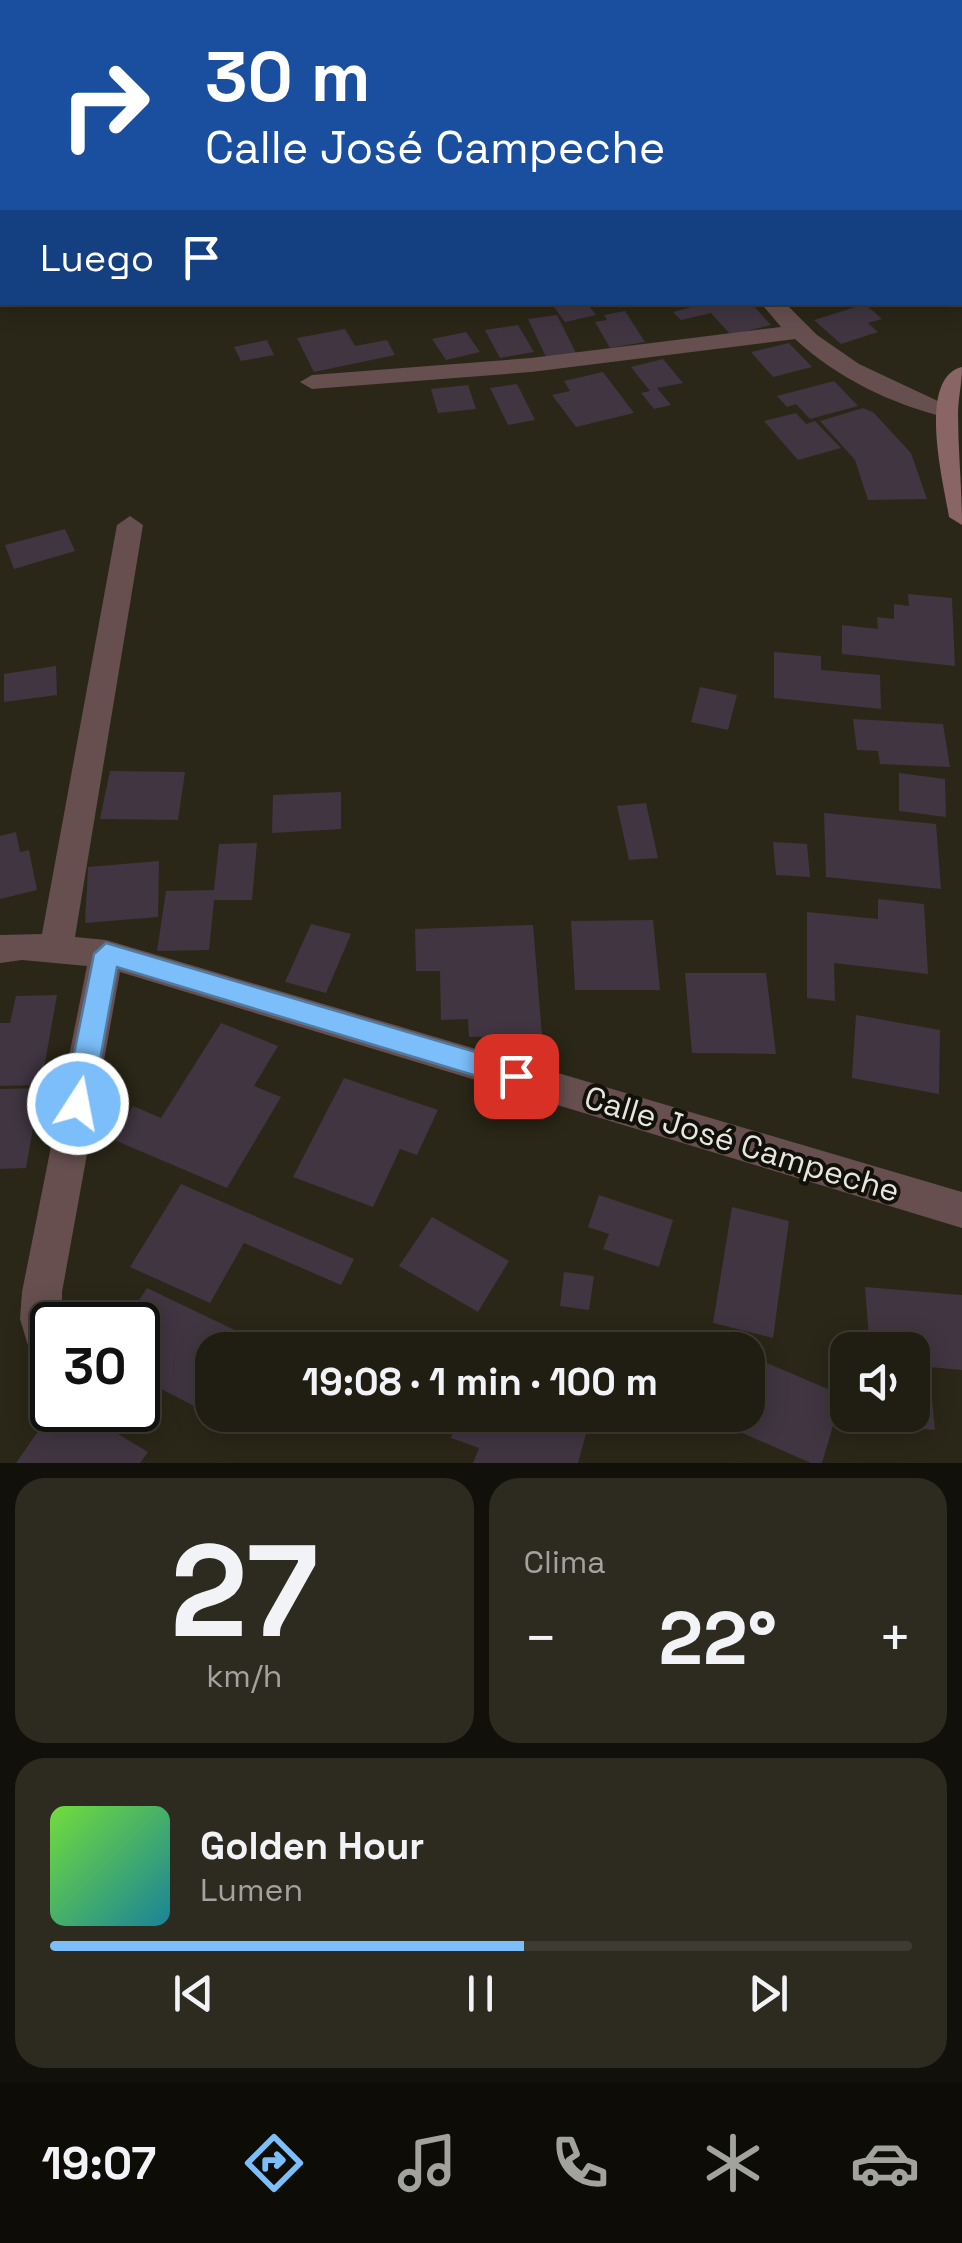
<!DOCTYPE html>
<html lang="es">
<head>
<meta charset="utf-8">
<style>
	body { margin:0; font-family:"Space Grotesk",sans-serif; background:#2d2a20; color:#f1f3f6; height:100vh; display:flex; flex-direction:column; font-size:38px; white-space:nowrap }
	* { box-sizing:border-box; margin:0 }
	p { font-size:32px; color:#a2a29f }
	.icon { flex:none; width:55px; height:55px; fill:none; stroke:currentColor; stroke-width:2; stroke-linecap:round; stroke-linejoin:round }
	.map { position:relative; height:1463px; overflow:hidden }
	.panel { display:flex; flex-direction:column; gap:15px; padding:15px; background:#12100a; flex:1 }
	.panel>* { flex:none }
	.guide { position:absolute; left:0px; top:0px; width:962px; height:305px; box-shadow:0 5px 25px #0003,0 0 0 2px #3d3b32; background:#1a4fa0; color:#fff; overflow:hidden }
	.buttons { position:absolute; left:830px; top:1332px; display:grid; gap:20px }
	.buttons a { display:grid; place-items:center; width:100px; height:100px; border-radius:20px; background:#201d12; box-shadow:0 5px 25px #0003,0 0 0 2px #3d3b32; font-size:50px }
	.speed { position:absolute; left:30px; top:1302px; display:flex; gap:20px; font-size:50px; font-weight:700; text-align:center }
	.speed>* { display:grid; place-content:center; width:130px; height:130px; border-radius:50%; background:#201d12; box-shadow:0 5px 25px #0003,0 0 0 2px #3d3b32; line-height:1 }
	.speed .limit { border:5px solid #111; border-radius:15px; background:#fff; color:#111 }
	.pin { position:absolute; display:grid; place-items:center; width:85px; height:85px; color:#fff; margin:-42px; border-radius:20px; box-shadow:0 5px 15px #0006 }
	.me { position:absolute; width:110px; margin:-55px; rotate:11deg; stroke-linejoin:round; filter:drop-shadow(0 0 8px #0008) }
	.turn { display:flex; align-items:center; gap:35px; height:210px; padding:0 40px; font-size:45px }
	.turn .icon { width:130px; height:130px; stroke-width:2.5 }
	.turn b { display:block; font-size:70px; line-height:85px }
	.then { display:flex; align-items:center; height:95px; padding:0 40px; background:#0003; gap:20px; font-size:38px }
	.big { font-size:75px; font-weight:800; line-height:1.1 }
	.panel .tile { flex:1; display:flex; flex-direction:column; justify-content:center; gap:15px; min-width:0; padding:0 35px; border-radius:30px; background:#2d2a20 }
	.panel .dial { align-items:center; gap:0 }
	.dial b { font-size:130px; line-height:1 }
	.song { display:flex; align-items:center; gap:30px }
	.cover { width:120px; height:120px; border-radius:15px; background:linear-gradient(135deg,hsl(100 70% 55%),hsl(190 70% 35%)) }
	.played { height:10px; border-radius:5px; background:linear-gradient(90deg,#7cbef9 55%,#3d3b32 55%) }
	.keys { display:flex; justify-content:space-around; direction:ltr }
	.heat { display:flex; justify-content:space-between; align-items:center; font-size:55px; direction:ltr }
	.panel .tiles { flex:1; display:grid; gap:15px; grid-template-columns:1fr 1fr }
	.tile:last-child { grid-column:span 2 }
	.trip { position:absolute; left:195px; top:1332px; width:570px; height:100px; border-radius:30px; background:#201d12; box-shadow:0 5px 25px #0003,0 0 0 2px #3d3b32; font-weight:800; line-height:100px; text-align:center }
	.tab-bar { display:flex; height:160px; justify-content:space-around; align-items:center; background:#0d0c07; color:#a2a29f }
	.tab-bar .icon { width:70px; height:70px }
	.tab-bar .on { color:#7cbef9 }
	.tab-bar b { font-size:45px; color:#f1f3f6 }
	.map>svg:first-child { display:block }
	.building { fill:#403541 }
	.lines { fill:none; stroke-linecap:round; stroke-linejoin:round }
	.street { fill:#674f4f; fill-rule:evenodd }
	.secondary { fill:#8a6565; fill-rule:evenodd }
	.route { fill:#7cbef9; stroke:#517ca2; stroke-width:2.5 }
	.labels { text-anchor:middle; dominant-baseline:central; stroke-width:8; stroke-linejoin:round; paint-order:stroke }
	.street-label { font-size:32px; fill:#e7e5dc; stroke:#111009 }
</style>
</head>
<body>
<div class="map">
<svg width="962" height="1463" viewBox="0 0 962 1463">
	<rect width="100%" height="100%" fill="#2a2718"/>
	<path class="building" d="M550 302H586L596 315 565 322Z
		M711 302H750L771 325 731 335 711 313 681 320 673 312Z
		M865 304 882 319 868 323 878 332 841 344 814 320Z
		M625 311 645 342 610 348 595 322 607 320 604 315Z
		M557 315 577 355 547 359 528 319Z
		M518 325 534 352 500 358 485 330Z
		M345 329 355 346 387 340 395 355 314 372 297 338Z
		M466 332 480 352 446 360 432 339Z
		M267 340 274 355 241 361 234 347Z
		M789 343 812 367 773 377 751 352Z
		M663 359 683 383 657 388 671 405 654 409 641 393 650 391 631 367Z
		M603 372 634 413 576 427 552 395 570 391 564 381Z
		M834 381 858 406 810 419 796 404 787 407 777 396Z
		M517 384 535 420 508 425 490 388Z
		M468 385 476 409 438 413 431 389Z
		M863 408 874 413 911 453 927 499 868 500 855 460 820 421Z
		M796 413 806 424 815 421 841 448 798 460 764 421Z
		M65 529 75 551 14 569 5 545Z
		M908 594 952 598 955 666 842 654V625L878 629 877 617 894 619V604L909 606Z
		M774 652 821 656V670L880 675 881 709 774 698Z
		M56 666 57 695 4 702V674Z
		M700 687 737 695 728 730 691 722Z
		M853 719 943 724 950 767 880 764 878 751 857 750Z
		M110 771 185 772 178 820 100 819Z
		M899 773 945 779 946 817 899 811Z
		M341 792V829L272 833 273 795Z
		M646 803 658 858 629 860 617 806Z
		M824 813 936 824 941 889 826 877Z
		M16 832 20 852 29 850 37 890 0 899V836Z
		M773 842 807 844 810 877 776 875Z
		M257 843 252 900H214L209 950 157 951 166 891 214 890 219 844Z
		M159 861 158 917 85 923 88 867Z
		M878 899 924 904 928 974 834 963 835 1001 807 998V912L878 919Z
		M653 920 660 990H575L571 921Z
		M311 924 351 934 326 993 285 982Z
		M533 925 542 1035 469 1037 468 1019 441 1020 440 971H416L415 929Z
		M685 973H766L776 1054 692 1053Z
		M57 995 41 1085 0 1086V1023H10L16 996Z
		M856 1015 940 1030 939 1094 852 1078Z
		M221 1023 278 1046 254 1086 281 1097 227 1188 112 1139 133 1106 161 1118Z
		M344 1078 438 1110 417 1155 400 1149 373 1207 293 1177Z
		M40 1088 26 1168 0 1169V1089Z
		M181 1184 354 1259 341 1285 244 1243 210 1303 130 1267Z
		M599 1195 673 1220 659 1267 603 1249 609 1234 588 1227Z
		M732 1207 789 1221 773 1338 713 1323Z
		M432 1217 509 1261 478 1312 399 1266Z
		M564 1272 594 1276 589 1310 560 1306Z
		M865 1287 962 1295V1370L929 1367 935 1430 876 1425 875 1415H912V1350H870Z
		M147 1288 243 1334 234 1350H212V1387L200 1409 138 1377V1325H123Z
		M748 1355 842 1395 822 1463H811L722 1424 725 1415H748Z
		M53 1410H78L148 1452 140 1463H16Z
		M459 1415H566L589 1423 578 1463H473L479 1448 451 1438Z"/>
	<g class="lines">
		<path class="street" d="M301 0H324L325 2H303Z
			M882 0H911L912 2H884Z
			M960 18H962V29H960Z
			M760 302H784L817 335 859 364 957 410 945 417C891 404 836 377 795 339L531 372 312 389 300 382 312 375 531 358 781 327Z
			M130 516 143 525 75 937 106 940 962 1192V1228L120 972 62 1292V1325H52V1384L38 1378 20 1319 22 1292 87 966 22 960 0 963V935L42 934 117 525Z"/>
		<path class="secondary" d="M962 367C962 383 958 399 958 414 958 451 962 488 962 525L949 517C944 484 916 378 962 367Z"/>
	</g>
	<path class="route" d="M106 943 516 1064 525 1068 529 1076 525 1085 516 1088 117 967 92 1104 88 1113 78 1116 68 1113 64 1104 94 954Z"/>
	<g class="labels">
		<g class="street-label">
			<text transform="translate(742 1144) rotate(17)">Calle José Campeche</text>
		</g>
	</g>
</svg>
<div class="buttons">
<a><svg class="icon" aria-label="sound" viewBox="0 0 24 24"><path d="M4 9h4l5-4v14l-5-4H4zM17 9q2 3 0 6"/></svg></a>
</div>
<div class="speed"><div class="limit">30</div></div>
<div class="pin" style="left:516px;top:1076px;background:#d93025"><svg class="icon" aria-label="arrive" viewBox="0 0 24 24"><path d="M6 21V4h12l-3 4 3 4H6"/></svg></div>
<svg class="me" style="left:78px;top:1104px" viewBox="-20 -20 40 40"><circle r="17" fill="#7cbef9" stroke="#fff" stroke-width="3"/><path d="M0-11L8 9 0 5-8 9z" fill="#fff"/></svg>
<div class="trip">19:08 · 1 min · 100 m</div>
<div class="guide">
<div class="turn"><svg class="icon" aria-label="right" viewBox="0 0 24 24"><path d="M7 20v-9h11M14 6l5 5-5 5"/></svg><div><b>30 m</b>Calle José Campeche</div></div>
<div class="then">Luego<svg class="icon" aria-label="arrive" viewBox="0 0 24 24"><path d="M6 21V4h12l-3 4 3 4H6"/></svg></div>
</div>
</div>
<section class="panel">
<div class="tiles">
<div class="tile dial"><b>27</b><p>km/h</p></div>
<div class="tile"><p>Clima</p>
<div class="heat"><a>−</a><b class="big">22°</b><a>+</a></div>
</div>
<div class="tile">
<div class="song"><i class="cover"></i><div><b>Golden Hour</b><p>Lumen</p></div></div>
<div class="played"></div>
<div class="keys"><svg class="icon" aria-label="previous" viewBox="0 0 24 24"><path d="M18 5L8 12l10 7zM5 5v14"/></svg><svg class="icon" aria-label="pause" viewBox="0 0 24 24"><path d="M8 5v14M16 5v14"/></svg><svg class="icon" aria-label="next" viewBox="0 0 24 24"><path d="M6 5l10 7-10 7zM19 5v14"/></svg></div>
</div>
</div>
</section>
<nav class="tab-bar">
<b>19:07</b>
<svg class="icon on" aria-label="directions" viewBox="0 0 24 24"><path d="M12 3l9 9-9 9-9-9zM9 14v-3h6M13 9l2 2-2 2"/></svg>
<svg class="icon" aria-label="music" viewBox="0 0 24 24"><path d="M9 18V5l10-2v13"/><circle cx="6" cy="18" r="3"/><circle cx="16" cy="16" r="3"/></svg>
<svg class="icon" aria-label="phone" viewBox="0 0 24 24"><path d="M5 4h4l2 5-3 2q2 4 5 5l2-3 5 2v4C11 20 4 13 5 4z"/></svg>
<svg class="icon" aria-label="climate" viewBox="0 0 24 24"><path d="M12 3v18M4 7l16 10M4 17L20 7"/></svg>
<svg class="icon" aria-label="car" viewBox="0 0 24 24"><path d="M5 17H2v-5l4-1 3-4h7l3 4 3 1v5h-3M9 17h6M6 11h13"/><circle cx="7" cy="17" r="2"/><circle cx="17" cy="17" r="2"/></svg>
</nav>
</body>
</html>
